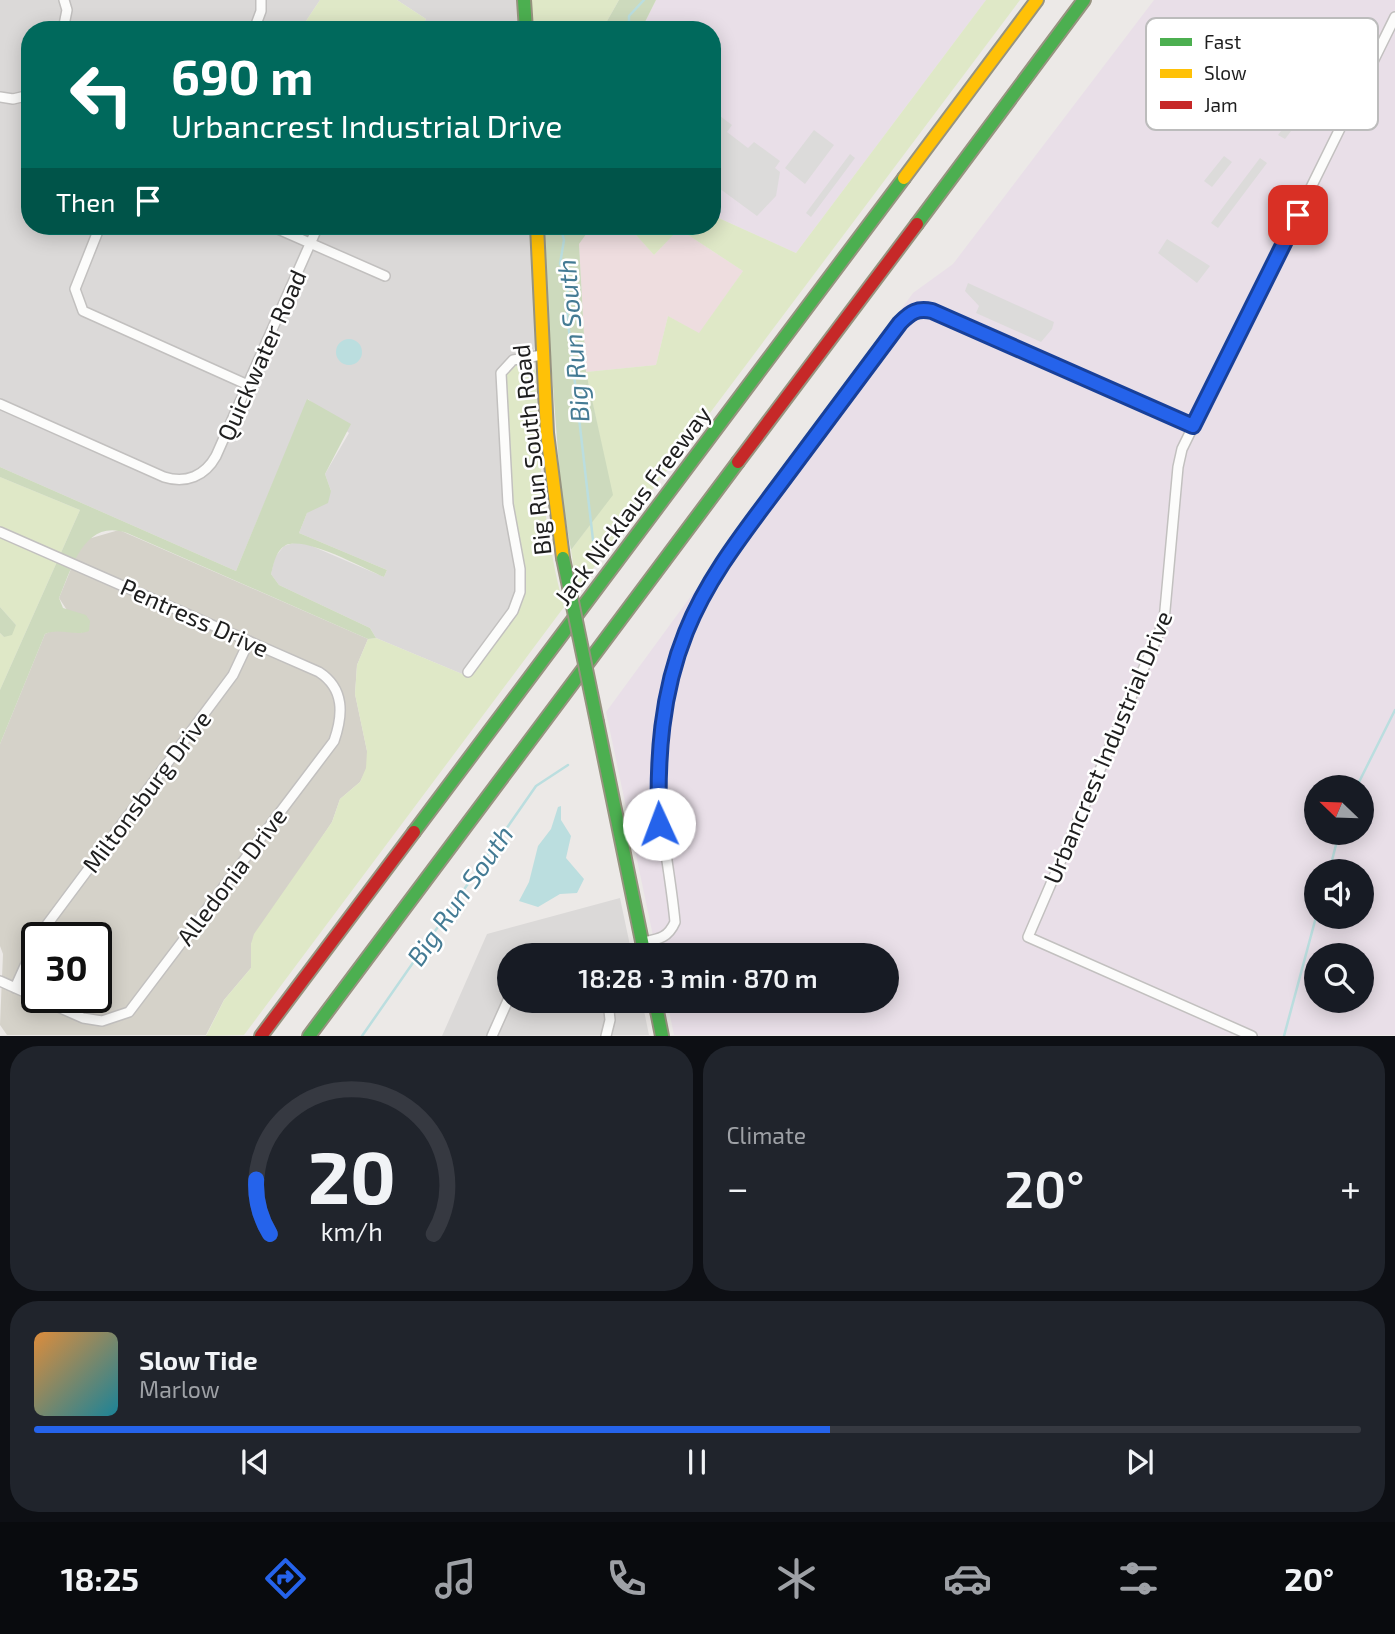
<!DOCTYPE html>
<html lang="en">
<head>
<meta charset="utf-8">
<style>
	body { margin:0; font-family:"Exo 2",sans-serif; background:#20242c; color:#f1f3f6; height:100vh; display:flex; flex-direction:column; font-size:26px; white-space:nowrap }
	* { box-sizing:border-box; margin:0 }
	p { font-size:23px; color:#9ea1a6 }
	.icon { flex:none; width:38px; height:38px; fill:none; stroke:currentColor; stroke-width:2; stroke-linecap:round; stroke-linejoin:round }
	.map { position:relative; height:1036px; overflow:hidden }
	.sheet { display:flex; flex-direction:column; gap:10px; padding:10px; background:#0d0f14; flex:1 }
	.sheet>* { flex:none }
	.top-card { position:absolute; left:21px; top:21px; width:700px; height:214px; border-radius:28px; box-shadow:0 4px 18px #0003; background:#00695c; color:#fff; overflow:hidden }
	.needle { width:46px; rotate:293deg }
	.buttons { position:absolute; left:1304px; top:775px; display:grid; gap:14px }
	.buttons a { display:grid; place-items:center; width:70px; height:70px; border-radius:50%; background:#171b24; box-shadow:0 4px 18px #0003; font-size:35px }
	.speed { position:absolute; left:21px; top:922px; display:flex; gap:14px; font-size:35px; font-weight:700; text-align:center }
	.speed>* { display:grid; place-content:center; width:91px; height:91px; border-radius:50%; background:#171b24; box-shadow:0 4px 18px #0003; line-height:1 }
	.speed .limit { border:4px solid #111; border-radius:10px; background:#fff; color:#111 }
	.pin { position:absolute; display:grid; place-items:center; width:60px; height:60px; color:#fff; margin:-30px; border-radius:14px; box-shadow:0 4px 10px #0006 }
	.me { position:absolute; width:77px; margin:-38px; rotate:358deg; stroke-linejoin:round; filter:drop-shadow(0 0 5px #0008) }
	.turn { display:flex; align-items:center; gap:24px; height:147px; padding:0 35px; font-size:32px }
	.turn .icon { width:91px; height:91px; stroke-width:2.5 }
	.turn b { display:block; font-size:49px; line-height:60px }
	.then { display:flex; align-items:center; height:66px; padding:0 35px; background:#0003; gap:14px; font-size:26px }
	.big { font-size:52px; font-weight:600; line-height:1.1 }
	.sheet .tile { flex:1; display:flex; flex-direction:column; justify-content:center; gap:10px; min-width:0; padding:0 24px; border-radius:28px; background:#20242c }
	.sheet .dial { align-items:center; gap:0 }
	.dial svg { height:182px; overflow:visible; fill:none; stroke:#363941; stroke-width:7; stroke-linecap:round; text-anchor:middle }
	.dial text { fill:#f1f3f6; stroke:none }
	.song { display:flex; align-items:center; gap:21px }
	.cover { width:84px; height:84px; border-radius:10px; background:linear-gradient(135deg,hsl(30 70% 55%),hsl(190 70% 35%)) }
	.played { height:7px; border-radius:4px; background:linear-gradient(90deg,#2563eb 60%,#363941 60%) }
	.keys { display:flex; justify-content:space-around; direction:ltr }
	.heat { display:flex; justify-content:space-between; align-items:center; font-size:38px; direction:ltr }
	.sheet .tiles { flex:1; display:grid; gap:10px; grid-template-columns:1fr 1fr }
	.tile:last-child { grid-column:span 2 }
	.trip { position:absolute; left:497px; top:943px; width:402px; height:70px; border-radius:35px; background:#171b24; box-shadow:0 4px 18px #0003; font-weight:600; line-height:70px; text-align:center }
	.dock { display:flex; height:112px; justify-content:space-around; align-items:center; background:#090b0e; color:#9ea1a6 }
	.dock .icon { width:49px; height:49px }
	.dock .on { color:#2563eb }
	.dock b { font-size:32px; color:#f1f3f6 }
	.map>svg:first-child { display:block }
	.residential { fill:#dbd9d8 }
	.commercial { fill:#eedddf }
	.industrial { fill:#e9dfe8; fill-rule:evenodd }
	.construction { fill:#d5d2c9; fill-rule:evenodd }
	.grass { fill:#dfe8c7 }
	.forest { fill:#cddabd }
	.parking { fill:#dcdbda }
	.water { fill:#bbdedf }
	.lines { fill:none; stroke-linecap:round; stroke-linejoin:round }
	.stream { stroke:#bbdedf; stroke-width:2.5 }
	.street-casing { stroke:#c2c0bf; stroke-width:12 }
	.fast-casing { stroke:#96937f; stroke-width:16 }
	.slow-casing { stroke:#96937f; stroke-width:16 }
	.jam-casing { stroke:#96937f; stroke-width:16 }
	.street { stroke:#fcfcfb; stroke-width:9 }
	.fast { stroke:#4caf50; stroke-width:12 }
	.slow { stroke:#ffc107; stroke-width:12 }
	.jam { stroke:#c62828; stroke-width:12 }
	.fast-bridge-casing { stroke:#96937f; stroke-width:16; stroke-linecap:butt }
	.fast-bridge { stroke:#4caf50; stroke-width:12 }
	.route-casing { stroke:#184099; stroke-width:18 }
	.route { stroke:#2563eb; stroke-width:12 }
	.labels { text-anchor:middle; dominant-baseline:central; stroke-width:5; stroke-linejoin:round; paint-order:stroke }
	.street-label { font-size:24px; fill:#1e1e1e; stroke:#fff }
	.water-label { font-size:26px; font-style:italic; fill:#447b94; stroke:#fff }
	.key { fill:#fff; stroke:#bcbcbc; stroke-width:2 }
	.key-label { font-size:19px; fill:#1e1e1e }
</style>
</head>
<body>
<div class="map">
<svg width="1395" height="1036" viewBox="0 0 1395 1036">
	<rect width="100%" height="100%" fill="#ece9e7"/>
	<path class="residential" d="M0 0H320L300 30H30V226H531L536 343 530 363 524 361V589L467 676 376 638 370 628 279 585 271 574 275 557 284 546 300 541 384 577 387 570 299 533 307 513 331 491 325 474 349 433 308 399 236 571 0 467Z
		M397 0H528L530 30H420L426 19Z
		M620 898 632 955 509 956V1001H642L649 1035 442 1036 487 934Z"/>
	<path class="commercial" d="M592 226H628L654 255 679 229 743 271 699 334 668 316 656 365 586 372 579 244Z"/>
	<path class="industrial" d="M656 0H986L796 253 712 215V30H641Z
		M1154 0H1395V1035H674L667 1001H887V956L657 955 606 712 913 293 953 264ZM1316 788H1362V833H1316ZM1316 872H1362V917H1316ZM1316 956H1362V1001H1316Z"/>
	<path class="construction" d="M119 530 368 639 357 665 355 694 367 751V768L360 782 340 799 332 822 251 944V968L224 1000 206 1035H7L0 1025 3 954 0 946V744L45 634 54 630 82 633 59 598 78 552 88 539ZM37 938H96V998H37Z"/>
	<path class="grass" d="M320 0H397L426 19 420 30H300Z
		M528 0H619L602 30H530Z
		M986 0H1020L577 590 571 550 612 495 586 372 656 365 668 316 699 333 743 271 679 229 654 255 628 226H712V215L796 253Z
		M524 361 536 371C538 449 543 531 564 607L244 1035 206 1036 224 1000 251 968V944L254 934 332 822 340 799 360 782 366 768 367 751 355 694 357 665 368 639 376 638 467 676 521 601 504 377 512 364Z
		M0 477 80 510 0 690V633L4 637 16 625 0 607Z"/>
	<path class="forest" d="M619 0H656L641 30H602Z
		M541 226H592L579 244 586 372 613 495 571 550 561 493Z
		M307 399 351 424 325 474 331 491 328 503 307 513 299 533 387 570 384 577C363 568 306 536 286 545 275 551 274 564 271 574L279 585 370 628 376 638 368 639 127 533C84 518 72 568 59 598L63 608 86 615 90 621 89 631C75 637 60 627 45 634L0 744V690L80 510 0 477V467L236 571Z
		M0 607 16 625 12 635 4 637 0 633Z"/>
	<path class="parking" d="M1336 59 1342 64 1285 139 1278 135Z
		M712 110 732 125 727 132 748 148 754 142 780 161 775 168 780 172 776 196 757 216 712 183Z
		M814 130 834 145 805 184 785 168Z
		M850 154 855 158 811 217 806 213Z
		M1224 156 1232 162 1212 187 1204 181Z
		M1260 158 1267 163 1218 228 1211 223Z
		M1167 239 1210 266 1197 283 1158 253Z
		M968 283 1054 322 1052 329 1041 342 976 313 979 306 965 291Z"/>
	<path class="water" d="M336 352a13 13 0 1 1 26 0a13 13 0 1 1-26 0Z
		M561 806V820L571 836 566 858 584 879 577 893 560 894 538 907 519 901 529 882 538 846 551 829 558 807Z"/>
	<g class="lines">
		<path class="stream" d="M629 30V16L644 0
			M560 226 564 240 560 264 568 279 567 313 593 540
			M1356 788 1395 710
			M1329 872 1339 833
			M362 1036 536 786 568 765
			M1284 1036 1316 917"/>
		<g class="street-casing">
			<path id="street" d="M63 30 67 10 64 0
				M254 30 261 11V0
				M0 97 13 99 30 95
				M100 226 75 289 83 311 248 385
				M271 226 385 276
				M0 404 164 477C186 484 205 476 216 456L318 226
				M0 532 319 672C345 689 343 715 334 741L129 1012 102 1021 83 1018 0 981
				M468 672 513 611 520 592V569L508 504 501 373 513 360 542 355
				M37 938 233 675 249 641
				M643 942C659 939 668 938 675 922 669 858 654 808 660 742 668 631 728 554 792 468 828 420 864 371 900 323 911 312 917 308 932 311L1193 426
				M15 988 37 939
				M492 1036 509 998
				M606 1036 610 1020 608 1001
				M1252 1036 1028 937 1164 621 1178 467 1182 449 1395 17"/>
		</g>
		<g class="fast-casing">
			<path id="fast" d="M524 0 526 30
				M917 224 1084 0
				M597 722 645 956
				M414 832 904 178
				M655 1001 662 1036
				M309 1036 738 462"/>
		</g>
		<g class="slow-casing">
			<path id="slow" d="M904 178 1037 0
				M537 226 547 433 563 558"/>
		</g>
		<g class="jam-casing">
			<path id="jam" d="M738 462 917 224
				M261 1036 414 832"/>
		</g>
		<use href="#street" class="street"/>
		<use href="#fast" class="fast"/>
		<use href="#slow" class="slow"/>
		<use href="#jam" class="jam"/>
		<g class="fast-bridge-casing">
			<path id="fast-bridge" d="M563 558 597 722"/>
		</g>
		<use href="#fast-bridge" class="fast-bridge"/>
	</g>
	<g class="lines">
		<g class="route-casing">
			<path id="route" d="M659 824C657 758 661 694 686 632 708 577 745 531 780 484 820 430 860 377 900 323 911 312 917 308 932 311L1193 426 1298 215"/>
		</g>
		<use href="#route" class="route"/>
	</g>
	<g class="labels">
		<g class="street-label">
			<text transform="translate(261 355) rotate(-66)">Quickwater Road</text>
			<text transform="translate(531 450) rotate(-96)">Big Run South Road</text>
			<text transform="translate(632 505) rotate(-53)">Jack Nicklaus Freeway</text>
			<text transform="translate(195 617) rotate(24)">Pentress Drive</text>
			<text transform="translate(1107 747) rotate(-67)">Urbancrest Industrial Drive</text>
			<text transform="translate(146 791) rotate(-53)">Miltonsburg Drive</text>
			<text transform="translate(231 876) rotate(-53)">Alledonia Drive</text>
		</g>
		<g class="water-label">
			<text transform="translate(572 341) rotate(-95)">Big Run South</text>
			<text transform="translate(459 895) rotate(-55)">Big Run South</text>
		</g>
	</g>
	<rect x="1146" y="18" width="232" height="112" rx="10" class="key"/>
	<rect x="1160" y="38" width="32" height="8" fill="#4caf50"/>
	<rect x="1160" y="69" width="32" height="9" fill="#ffc107"/>
	<rect x="1160" y="101" width="32" height="8" fill="#c62828"/>
	<g class="key-label">
		<text x="1204" y="49">Fast</text>
		<text x="1204" y="80">Slow</text>
		<text x="1204" y="112">Jam</text>
	</g>
</svg>
<div class="buttons">
<a><svg class="needle" viewBox="-14 -14 28 28"><path d="M0-13l5 13h-10z" fill="#e53935"/><path d="M0 13l5-13h-10z" fill="#9ea1a6"/></svg></a>
<a><svg class="icon" aria-label="sound" viewBox="0 0 24 24"><path d="M4 9h4l5-4v14l-5-4H4zM17 9q2 3 0 6"/></svg></a>
<a><svg class="icon" aria-label="search" viewBox="0 0 24 24"><circle cx="10" cy="10" r="6"/><path d="M15 15l6 6"/></svg></a>
</div>
<div class="speed"><div class="limit">30</div></div>
<div class="pin" style="left:1298px;top:215px;background:#d93025"><svg class="icon" aria-label="arrive" viewBox="0 0 24 24"><path d="M6 21V4h12l-3 4 3 4H6"/></svg></div>
<svg class="me" style="left:659px;top:824px" viewBox="-20 -20 40 40"><circle r="19" fill="#fff"/><path d="M0-13L10 11 0 6-10 11z" fill="#2563eb"/></svg>
<div class="trip">18:28 · 3 min · 870 m</div>
<div class="top-card">
<div class="turn"><svg class="icon" aria-label="left" viewBox="0 0 24 24"><path d="M17 20v-9H6M10 6l-5 5 5 5"/></svg><div><b>690 m</b>Urbancrest Industrial Drive</div></div>
<div class="then">Then<svg class="icon" aria-label="arrive" viewBox="0 0 24 24"><path d="M6 21V4h12l-3 4 3 4H6"/></svg></div>
</div>
</div>
<section class="sheet">
<div class="tiles">
<div class="tile dial"><svg viewBox="0 0 100 80">
<path d="M14 69A42 42 0 1 1 86 69"/>
<path d="M14 69A42 42 0 0 1 8 45" stroke="#2563eb"/>
<text x="50" y="56" font-size="32" font-weight="700">20</text>
<text x="50" y="72" font-size="11">km/h</text>
</svg></div>
<div class="tile"><p>Climate</p>
<div class="heat"><a>−</a><b class="big">20°</b><a>+</a></div>
</div>
<div class="tile">
<div class="song"><i class="cover"></i><div><b>Slow Tide</b><p>Marlow</p></div></div>
<div class="played"></div>
<div class="keys"><svg class="icon" aria-label="previous" viewBox="0 0 24 24"><path d="M18 5L8 12l10 7zM5 5v14"/></svg><svg class="icon" aria-label="pause" viewBox="0 0 24 24"><path d="M8 5v14M16 5v14"/></svg><svg class="icon" aria-label="next" viewBox="0 0 24 24"><path d="M6 5l10 7-10 7zM19 5v14"/></svg></div>
</div>
</div>
</section>
<nav class="dock">
<b>18:25</b>
<svg class="icon on" aria-label="directions" viewBox="0 0 24 24"><path d="M12 3l9 9-9 9-9-9zM9 14v-3h6M13 9l2 2-2 2"/></svg>
<svg class="icon" aria-label="music" viewBox="0 0 24 24"><path d="M9 18V5l10-2v13"/><circle cx="6" cy="18" r="3"/><circle cx="16" cy="16" r="3"/></svg>
<svg class="icon" aria-label="phone" viewBox="0 0 24 24"><path d="M5 4h4l2 5-3 2q2 4 5 5l2-3 5 2v4C11 20 4 13 5 4z"/></svg>
<svg class="icon" aria-label="climate" viewBox="0 0 24 24"><path d="M12 3v18M4 7l16 10M4 17L20 7"/></svg>
<svg class="icon" aria-label="car" viewBox="0 0 24 24"><path d="M5 17H2v-5l4-1 3-4h7l3 4 3 1v5h-3M9 17h6M6 11h13"/><circle cx="7" cy="17" r="2"/><circle cx="17" cy="17" r="2"/></svg>
<svg class="icon" aria-label="filters" viewBox="0 0 24 24"><path d="M4 7h16M4 17h16"/><circle cx="9" cy="7" r="2"/><circle cx="15" cy="17" r="2"/></svg>
<b>20°</b>
</nav>
</body>
</html>
